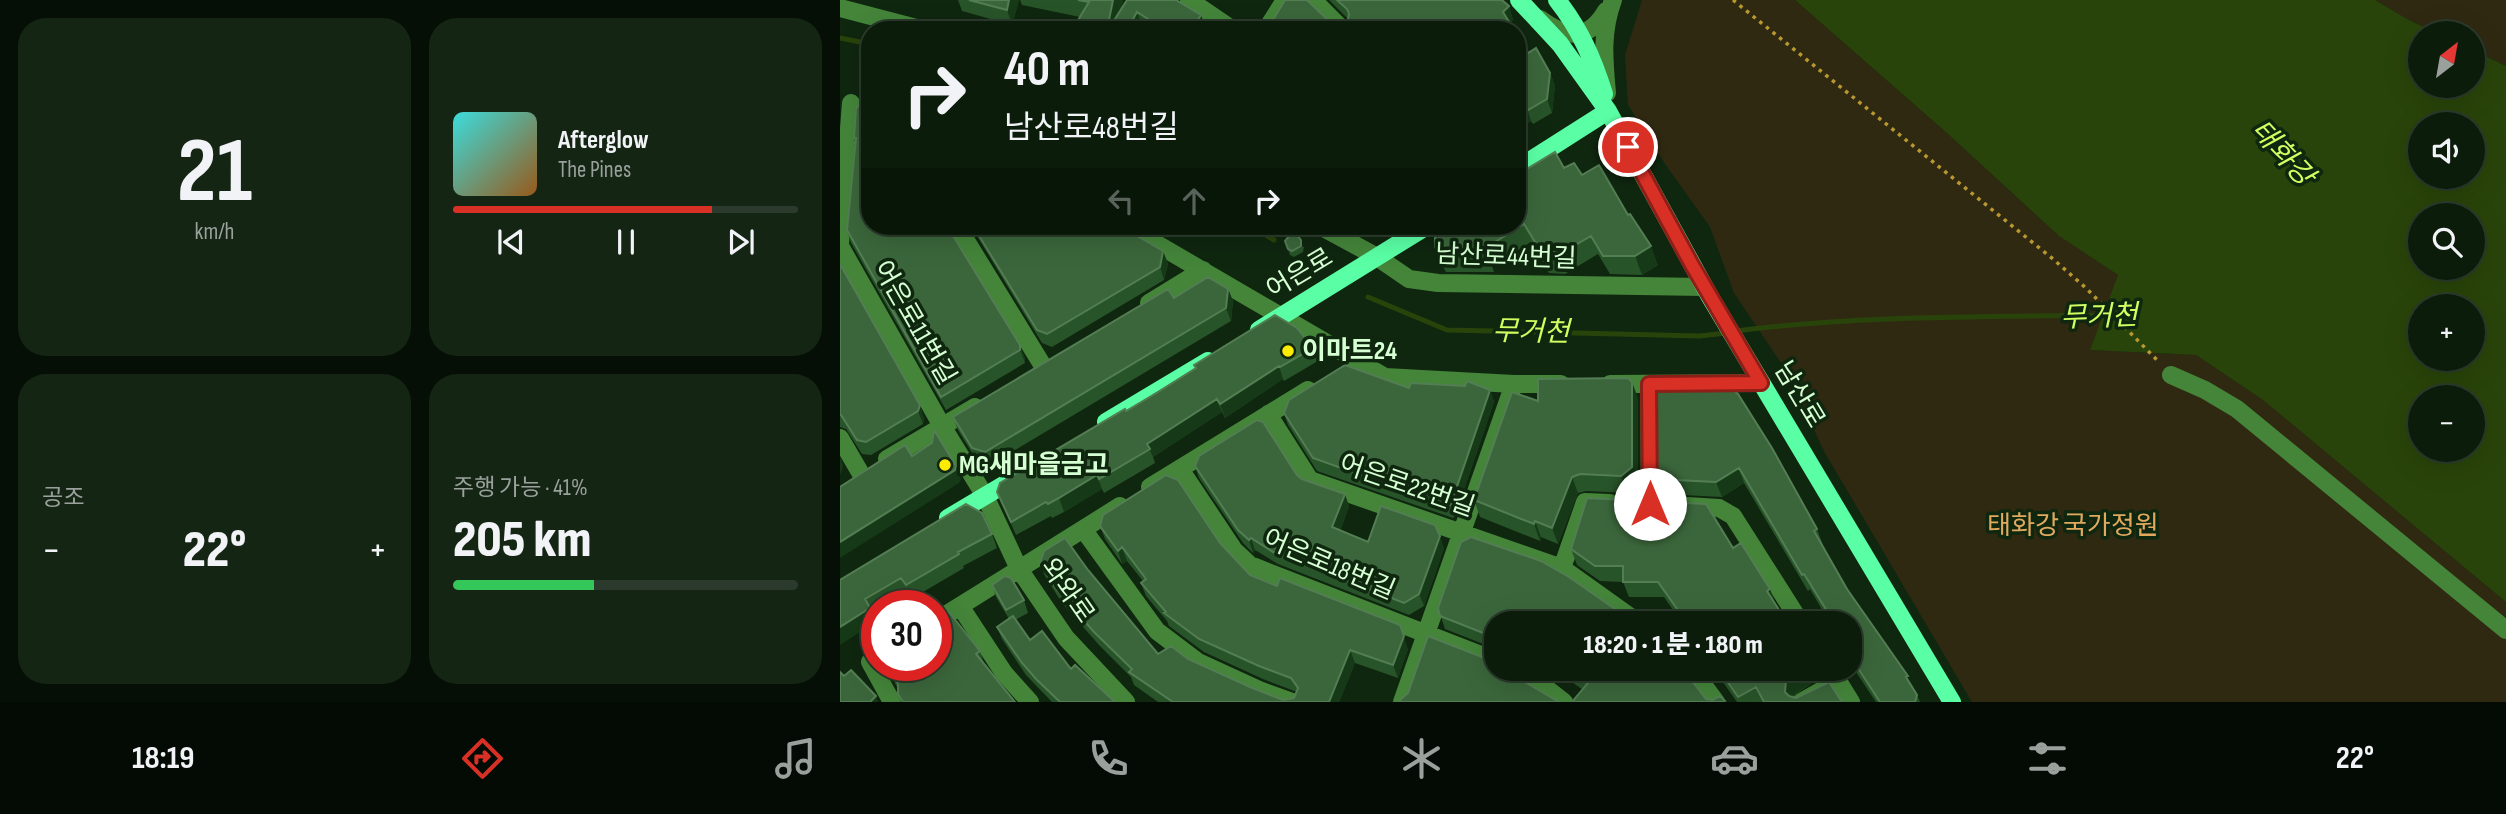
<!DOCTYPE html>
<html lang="ko">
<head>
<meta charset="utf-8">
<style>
	body { margin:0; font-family:"Sofia Sans Condensed","Noto Sans KR",sans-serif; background:#142514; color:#f1f3f6; height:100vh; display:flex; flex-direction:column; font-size:26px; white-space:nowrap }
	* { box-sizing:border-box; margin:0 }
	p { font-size:23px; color:#9aa19d }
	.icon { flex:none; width:38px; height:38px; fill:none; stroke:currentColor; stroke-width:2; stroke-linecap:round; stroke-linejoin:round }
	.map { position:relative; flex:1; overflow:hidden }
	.panel { display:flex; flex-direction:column; gap:18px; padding:18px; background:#060f06; width:840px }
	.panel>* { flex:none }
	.top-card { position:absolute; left:21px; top:21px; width:665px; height:214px; border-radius:28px; box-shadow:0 7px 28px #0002,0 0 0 2px #2b3a2c; background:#0b1c0b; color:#f1f3f6; overflow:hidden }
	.needle { width:46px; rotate:31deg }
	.controls { position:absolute; left:1568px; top:21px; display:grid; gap:14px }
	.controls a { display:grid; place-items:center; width:77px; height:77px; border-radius:50%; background:#0b1c0b; box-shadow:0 7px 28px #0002,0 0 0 2px #2b3a2c; font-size:35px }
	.speed { position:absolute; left:21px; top:590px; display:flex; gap:14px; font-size:35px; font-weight:700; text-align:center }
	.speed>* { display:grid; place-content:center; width:91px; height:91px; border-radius:50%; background:#0b1c0b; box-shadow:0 7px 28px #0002,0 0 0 2px #2b3a2c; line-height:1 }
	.speed .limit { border:10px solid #d22; background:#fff; color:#111 }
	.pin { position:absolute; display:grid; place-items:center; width:60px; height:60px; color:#fff; margin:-30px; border:4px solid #fff; border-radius:50%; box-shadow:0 2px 7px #0007 }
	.me { position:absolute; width:77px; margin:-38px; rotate:0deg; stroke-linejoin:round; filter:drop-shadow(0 0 5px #0008) }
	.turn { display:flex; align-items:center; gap:24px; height:147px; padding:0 28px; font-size:32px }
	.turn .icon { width:91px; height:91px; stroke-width:2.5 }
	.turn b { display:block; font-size:49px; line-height:60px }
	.lanes { display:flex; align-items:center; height:66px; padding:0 28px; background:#0003; justify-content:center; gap:35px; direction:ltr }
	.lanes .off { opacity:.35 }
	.big { font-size:52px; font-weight:800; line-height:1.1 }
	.panel .card { flex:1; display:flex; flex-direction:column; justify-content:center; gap:10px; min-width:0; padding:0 24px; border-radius:28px; background:#142514 }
	.panel .dial { align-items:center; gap:0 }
	.dial b { font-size:91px; line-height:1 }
	.song { display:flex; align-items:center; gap:21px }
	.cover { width:84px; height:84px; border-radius:10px; background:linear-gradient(135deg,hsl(180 70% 55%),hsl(30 70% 35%)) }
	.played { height:7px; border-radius:4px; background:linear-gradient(90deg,#d93025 75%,#2b3a2c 75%) }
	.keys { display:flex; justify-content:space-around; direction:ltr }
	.heat { display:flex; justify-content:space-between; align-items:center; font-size:38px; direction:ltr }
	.charge { height:10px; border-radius:5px; background:linear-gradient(90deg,#34c759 41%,#2b3a2c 0) }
	.panel .tiles { flex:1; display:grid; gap:18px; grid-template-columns:repeat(2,1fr) }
	.trip { position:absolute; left:644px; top:611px; width:378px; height:70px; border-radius:28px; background:#0b1c0b; box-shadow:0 7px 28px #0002,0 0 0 2px #2b3a2c; font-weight:800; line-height:70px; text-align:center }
	.dock { display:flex; height:112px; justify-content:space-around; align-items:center; background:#040b04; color:#9aa19d }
	.dock .icon { width:49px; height:49px }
	.dock .selected { color:#d93025 }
	.dock b { font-size:32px; color:#f1f3f6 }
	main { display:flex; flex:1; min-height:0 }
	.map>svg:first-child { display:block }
	.green { fill:#302912 }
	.water { fill:#29440a; fill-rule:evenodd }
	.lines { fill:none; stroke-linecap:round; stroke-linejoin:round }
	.stream { stroke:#29440a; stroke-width:5 }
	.path { stroke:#b8982f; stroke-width:3.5; stroke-dasharray:3.5 5; stroke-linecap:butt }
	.minor { stroke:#44853a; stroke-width:18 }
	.major { stroke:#5affa5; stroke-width:18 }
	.wall { fill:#285429 }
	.shaded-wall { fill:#163a17 }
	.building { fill:#3b663b; stroke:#537e53; stroke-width:2 }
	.route-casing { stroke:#8d1f18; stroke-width:18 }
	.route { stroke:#d93025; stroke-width:12 }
	.poi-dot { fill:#feec00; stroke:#0f260f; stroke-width:2.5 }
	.labels { text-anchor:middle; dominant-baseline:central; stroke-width:7; stroke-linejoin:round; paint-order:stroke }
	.street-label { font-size:26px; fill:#d6ffd3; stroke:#0f260f }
	.poi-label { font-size:26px; font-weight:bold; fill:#d6ffd3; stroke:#0f260f; text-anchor:start }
	.park-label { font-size:26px; fill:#e0a95e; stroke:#0f260f }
	.water-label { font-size:28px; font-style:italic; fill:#d1ff61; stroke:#0f260f }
</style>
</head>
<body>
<main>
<section class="panel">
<div class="tiles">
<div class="card dial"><b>21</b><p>km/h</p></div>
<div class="card">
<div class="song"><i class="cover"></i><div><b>Afterglow</b><p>The Pines</p></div></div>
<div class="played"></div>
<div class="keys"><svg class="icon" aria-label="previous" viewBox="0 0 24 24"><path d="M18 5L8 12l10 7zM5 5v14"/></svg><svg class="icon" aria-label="pause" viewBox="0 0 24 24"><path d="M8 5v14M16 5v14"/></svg><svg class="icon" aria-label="next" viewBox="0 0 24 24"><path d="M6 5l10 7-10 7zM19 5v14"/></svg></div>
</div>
<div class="card"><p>공조</p>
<div class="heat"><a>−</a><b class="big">22°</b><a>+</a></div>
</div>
<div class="card"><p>주행 가능 · 41%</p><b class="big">205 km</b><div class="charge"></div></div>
</div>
</section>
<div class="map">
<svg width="1666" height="702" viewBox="0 0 1666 702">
	<rect width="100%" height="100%" fill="#0f260f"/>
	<path class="green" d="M802 0H955L1108 134 1219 236 1278 275 1251 350 1356 355 1423 400 1666 602V702H1132L985 453 943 366 894 293 870 227 825 164 788 105 785 55Z
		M1535 0H1666V66L1633 50V33H1597L1569 20Z"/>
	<path class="water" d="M955 0H1535L1569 20 1597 33H1580V86H1633V50L1666 66V602L1423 400 1356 355 1250 350 1278 275 1219 236 1108 134ZM1580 124H1633V177H1580ZM1580 215H1633V268H1580ZM1580 306H1633V359H1580ZM1580 397H1633V450H1580Z"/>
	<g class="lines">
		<path class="stream" d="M0 38 30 44
			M411 226 434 240
			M528 297 607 330 860 336 886 333
			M896 331C1019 315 1146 317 1270 315"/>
		<path class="path" d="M893 0 1213 259 1247 289 1320 363"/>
		<path class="minor" d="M349 0 393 30
			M473 0 503 30
			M0 8 84 30
			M700 19C725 38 748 42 766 11
			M426 30 445 0
			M767 93C764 60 761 32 773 0
			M117 226 203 366
			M286 226 545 377 674 384H721
			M480 226 537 257 569 279 598 283 864 287
			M0 244 11 103
			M0 246 102 426 145 496 179 569 226 638 286 702
			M309 303 363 270
			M1331 375 1365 390 1397 409 1666 630
			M770 384 921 383
			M809 384 810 504
			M428 414 470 480 722 568 799 623
			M0 438 21 474
			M47 459 135 407
			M340 469 394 550 410 565 656 661
			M310 487 468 390
			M847 506 879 508 893 516 961 623
			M243 529 317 631 358 662 419 690 452 702
			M722 568 745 502 770 503
			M120 606 164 673 190 702
			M96 621 280 506
			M37 658 30 662 52 702
			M674 668 701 684 724 702
			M851 668 876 702
			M990 668 1011 702
			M562 702 674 384
			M961 702 998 681"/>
		<path class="major" d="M679 0 720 44 768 111 870 297 1112 702
			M717 0C740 29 753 59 764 94
			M677 169 768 111
			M419 330 587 226
			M266 422 368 361
			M108 518 177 477"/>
	</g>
	<path class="wall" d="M118 0H179L172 25 122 11Z
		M180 0H283L281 8 361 15 366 30H232L240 17 182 5Z
		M445 0H467L495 27H502L507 24 508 19 489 0H662L669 6 673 20 670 23 674 30H427Z
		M688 53 710 73 715 86 712 113 693 124 691 121 677 130Z
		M16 109 180 345 185 359V363L106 410 11 243 7 230 15 142 14 138Z
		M724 168 742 175 818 265 802 275 770 274 758 254 725 274 709 273 691 242 652 266 654 272H606L602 265 595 247Z
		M131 226H280L323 251 328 264 324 280 212 347 202 343Z
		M503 226H541L524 237Z
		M445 241 464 247 463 252 454 257 450 255Z
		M0 264 84 418 83 424 31 455 22 454 6 429 0 427Z
		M388 289 393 301 391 321 150 465 137 461 118 430 113 417 334 298Z
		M473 348 478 361 444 381 443 379 385 418 382 412 313 457 315 463 264 493 262 489 224 512 212 518 211 516 176 535 157 492 355 368 354 365Z
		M569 388 650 390 654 402 615 516 613 518 477 471 448 425 444 413Z
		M815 393 977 529 983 545H982L1007 589 1077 695 1080 702H1036L1010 663V623H977L975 619 984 613 970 589 968 591 904 483 882 497 822 494 816 479 817 453Z
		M798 398V483L787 493 746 491 738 493 718 544 701 537 700 541 640 517 634 500 698 401Z
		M355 466 457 475 509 506 500 531 528 542 604 548 584 606 569 615 438 564 415 550 413 553 403 543 359 478Z
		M260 526 380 543 410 575 568 649 558 678 515 663 499 702H318L294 685 291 677 259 645 222 603 205 576 200 563 248 570 318 654 348 659 410 687 443 700 454 698 457 692 423 679 364 652 329 626 327 621 306 596 301 583 303 581 287 561 282 564 265 539Z
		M152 534 157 548 123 566 124 568 71 599 66 592 44 606H37V610L32 613 36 622 0 580Z
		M893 548 930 589 935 603 941 613 945 623H842L824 597H789L783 582 760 581 737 565 731 549Z
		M152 585 184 600 188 613 175 620 190 640 231 669 275 702H212L186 675 162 639 157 627 169 619 156 597Z
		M598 608 656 623V649L605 629Z
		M140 651 144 664 175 702H61L58 694V689L45 665H96Z
		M713 668H842L866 699 885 701V702H732L743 690Z
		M873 668H979L976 680 952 697 1002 702H897Z"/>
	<path class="shaded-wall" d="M169 0H179L172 25 167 10Z
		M273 0H283L277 30H267Z
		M669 6 673 20 668 25 663 12Z
		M297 12 304 30H287Z
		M361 15 366 30H352Z
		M710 73 715 86 712 113 707 99Z
		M687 108 691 121 677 130V114Z
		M520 226H541L524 237Z
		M811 246 818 265 802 275 795 256Z
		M323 251 328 264 324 280 320 267Z
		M388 289 393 301 391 321 386 308Z
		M180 345 185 359V363L180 350Z
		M439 366 443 379 385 418 380 404Z
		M792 382 798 398V483L787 493 781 476Z
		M650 390 654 402 615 516 611 504Z
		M377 399 382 412 313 457 307 444Z
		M80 405 84 418 83 424 78 411Z
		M0 457 3 466 1 473 0 474Z
		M116 466 121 479 119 483 0 558V542Z
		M899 468 904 483 882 497 876 482Z
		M257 475 262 489 224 512 219 498Z
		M732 477 738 493 718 544 712 528Z
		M505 494 509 506 496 540 492 527Z
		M695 521 701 537 700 541 694 524Z
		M600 536 604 548 584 606 579 594Z
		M411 538 415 550 413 553 409 540Z
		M282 547 287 561 282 564 278 551Z
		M930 589 935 604 927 591Z
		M30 608 36 622 0 645V627Z
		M941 613 945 623H941L938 615Z
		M560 625 568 649 558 678 553 665Z
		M510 650 515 663 499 702H489Z
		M965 668H979L976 680 952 696 951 702 945 692 946 680Z
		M36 696 38 702H30Z"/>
	<path class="building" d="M129 0H169L167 10Z
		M238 0H273L267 30H232L249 2Z
		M287 0H336L361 15 352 30H325L297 12 287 30H268Z
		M445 0H467L495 27H502L507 24 509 14 507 9 497 0H662L669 6 663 12 674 30H427Z
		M677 35 688 53 696 48 710 73 707 99 688 110 687 108 677 114Z
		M19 105 30 106V226H107L180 345V350L101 397 7 230 16 138H14L16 109Z
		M715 152 724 168 734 163 742 175 759 165 788 215 790 214 811 246 795 256H763L751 236 718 255H703L684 224 644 249 648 254 599 253 595 247V238L598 230 602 226H677V175Z
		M133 226H280L323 251 320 267 207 334 197 330Z
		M450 235H457L461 240V246L452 251 448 249 445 241Z
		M0 264 80 405 78 411 26 442 17 440 1 415H0Z
		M368 277 388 289 386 308 145 452 132 448 113 417 328 289 334 298Z
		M435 315 457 328 473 348 440 367 439 366 380 404 377 399 307 444 310 449 259 479 257 475 219 498 208 504 206 502 171 522 157 492 160 483 285 409 286 411 318 392 356 368 354 365Z
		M505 365 569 388 571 383 625 386 627 381 650 390 611 504 608 506 473 458 444 413 449 400Z
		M788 378 792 382V467L781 476 740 474 732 477 712 528 695 521 694 524 634 500 672 392 698 401V379Z
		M827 379H880L898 394 932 448 977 529 974 531 1007 589 1068 676 1066 677 1077 695 1075 702H1040L1010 656V623H978L975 619 987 611 964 574 962 575 899 468 876 482 816 479 817 447 815 448V393Z
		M417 420 423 422 457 475 462 479 505 494 492 527 528 542 541 506 595 525 600 536 579 594 564 603 433 552 411 538 409 540 398 530 355 466 359 456Z
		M94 430 116 466 115 470 0 542V487L65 445 72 456 92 443Z
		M326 475 338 480 380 543 410 575 437 586 440 578 560 625 564 636 553 665 510 650 489 702H333L289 672 292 669 254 632 217 590 200 563 204 551 225 538 248 570 318 654 331 646 348 659 410 687 443 700 454 698 458 688 451 678 419 666 359 639 324 613 326 612 301 583 306 579 282 547 278 551 260 526 263 515Z
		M747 498 866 504 893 548 901 543 930 589 927 591 941 613 938 615 943 623H847L818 582H783V566H755L731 549Z
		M126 504 142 513 152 534 118 552 119 554 66 585 61 578 25 599 30 608 0 627V580Z
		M631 537 701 561 729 577 795 623H656V638L600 616 598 608 621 542Z
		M165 576 171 578 184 600 166 610 152 585Z
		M109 612 140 651 136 654 175 702H63L58 694V684L47 665H96V618Z
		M173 616 190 640 202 631 231 669 235 665 275 702H220L196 679 182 663 157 627Z
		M588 636 647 659 656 657V668H670L676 672 675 676 719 702H561L560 700 568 693Z
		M727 668H842L866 699 873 700 880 696 885 701 883 702H732L748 683Z
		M878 668H965L946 680 945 692 949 696 956 698 989 682 1002 702H924L916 687 898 697Z
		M11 670 36 696 30 702H0V672L4 676Z"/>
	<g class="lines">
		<g class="route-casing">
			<path id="route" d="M788 147 852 265 921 383 809 384 810 504"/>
		</g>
		<use href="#route" class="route"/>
	</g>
	<g class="poi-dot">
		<circle cx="448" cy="351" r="7"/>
		<circle cx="105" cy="465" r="7"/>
	</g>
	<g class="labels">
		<g class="street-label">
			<text transform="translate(666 257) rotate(2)">남산로44번길</text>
			<text transform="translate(460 274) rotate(-31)">어은로</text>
			<text transform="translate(74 323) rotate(60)">어은로11번길</text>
			<text transform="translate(959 395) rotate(59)">남산로</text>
			<text transform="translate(567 486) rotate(19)">어은로22번길</text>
			<text transform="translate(489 565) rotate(23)">어은로18번길</text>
			<text transform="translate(227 591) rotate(55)">와와로</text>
		</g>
		<g class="poi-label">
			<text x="462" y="351">이마트24</text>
			<text x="119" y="465">MG새마을금고</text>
		</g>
		<g class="park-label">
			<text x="1233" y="526">태화강 국가정원</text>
		</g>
		<g class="water-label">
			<text transform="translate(1442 153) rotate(47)">태화강</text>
			<text transform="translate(1259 317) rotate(-2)">무거천</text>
			<text transform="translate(691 332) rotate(1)">무거천</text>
		</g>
	</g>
</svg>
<div class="controls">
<a><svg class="needle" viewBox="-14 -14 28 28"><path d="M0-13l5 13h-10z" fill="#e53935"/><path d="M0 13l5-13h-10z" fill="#9aa19d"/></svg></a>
<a><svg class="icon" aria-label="sound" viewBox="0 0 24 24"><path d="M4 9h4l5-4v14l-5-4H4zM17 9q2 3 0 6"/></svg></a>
<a><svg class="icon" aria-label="search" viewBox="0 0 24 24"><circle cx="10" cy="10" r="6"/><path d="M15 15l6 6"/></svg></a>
<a>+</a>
<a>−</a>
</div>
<div class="speed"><div class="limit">30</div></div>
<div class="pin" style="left:788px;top:147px;background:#d93025"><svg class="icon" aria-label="arrive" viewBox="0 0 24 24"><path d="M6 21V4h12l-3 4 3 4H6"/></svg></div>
<svg class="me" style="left:810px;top:504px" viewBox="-20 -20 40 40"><circle r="19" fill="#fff"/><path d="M0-13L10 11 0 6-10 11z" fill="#d93025"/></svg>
<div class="trip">18:20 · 1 분 · 180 m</div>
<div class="top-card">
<div class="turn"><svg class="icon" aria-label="right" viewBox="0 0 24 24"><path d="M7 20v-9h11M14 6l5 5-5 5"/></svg><div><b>40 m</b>남산로48번길</div></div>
<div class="lanes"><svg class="icon off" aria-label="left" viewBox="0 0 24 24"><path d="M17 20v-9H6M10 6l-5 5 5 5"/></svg><svg class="icon off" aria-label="ahead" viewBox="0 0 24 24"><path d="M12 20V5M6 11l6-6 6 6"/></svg><svg class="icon" aria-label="right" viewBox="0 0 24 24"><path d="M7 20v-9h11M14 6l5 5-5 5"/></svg></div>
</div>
</div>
</main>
<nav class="dock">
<b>18:19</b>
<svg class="icon selected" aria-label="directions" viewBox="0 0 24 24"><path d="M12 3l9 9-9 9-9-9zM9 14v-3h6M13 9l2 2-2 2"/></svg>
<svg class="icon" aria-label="music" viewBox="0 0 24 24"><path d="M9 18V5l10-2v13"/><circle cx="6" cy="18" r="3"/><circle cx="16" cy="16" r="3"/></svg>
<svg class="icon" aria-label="phone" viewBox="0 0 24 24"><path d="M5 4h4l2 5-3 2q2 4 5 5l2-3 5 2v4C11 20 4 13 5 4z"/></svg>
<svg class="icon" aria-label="climate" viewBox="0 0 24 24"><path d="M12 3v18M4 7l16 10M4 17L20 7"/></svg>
<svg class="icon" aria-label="car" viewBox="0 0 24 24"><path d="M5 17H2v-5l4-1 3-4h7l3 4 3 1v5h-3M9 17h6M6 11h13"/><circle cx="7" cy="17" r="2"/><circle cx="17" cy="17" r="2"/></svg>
<svg class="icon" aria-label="filters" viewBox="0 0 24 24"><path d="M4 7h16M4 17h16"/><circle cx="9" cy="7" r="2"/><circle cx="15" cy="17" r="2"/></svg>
<b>22°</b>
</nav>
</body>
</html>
